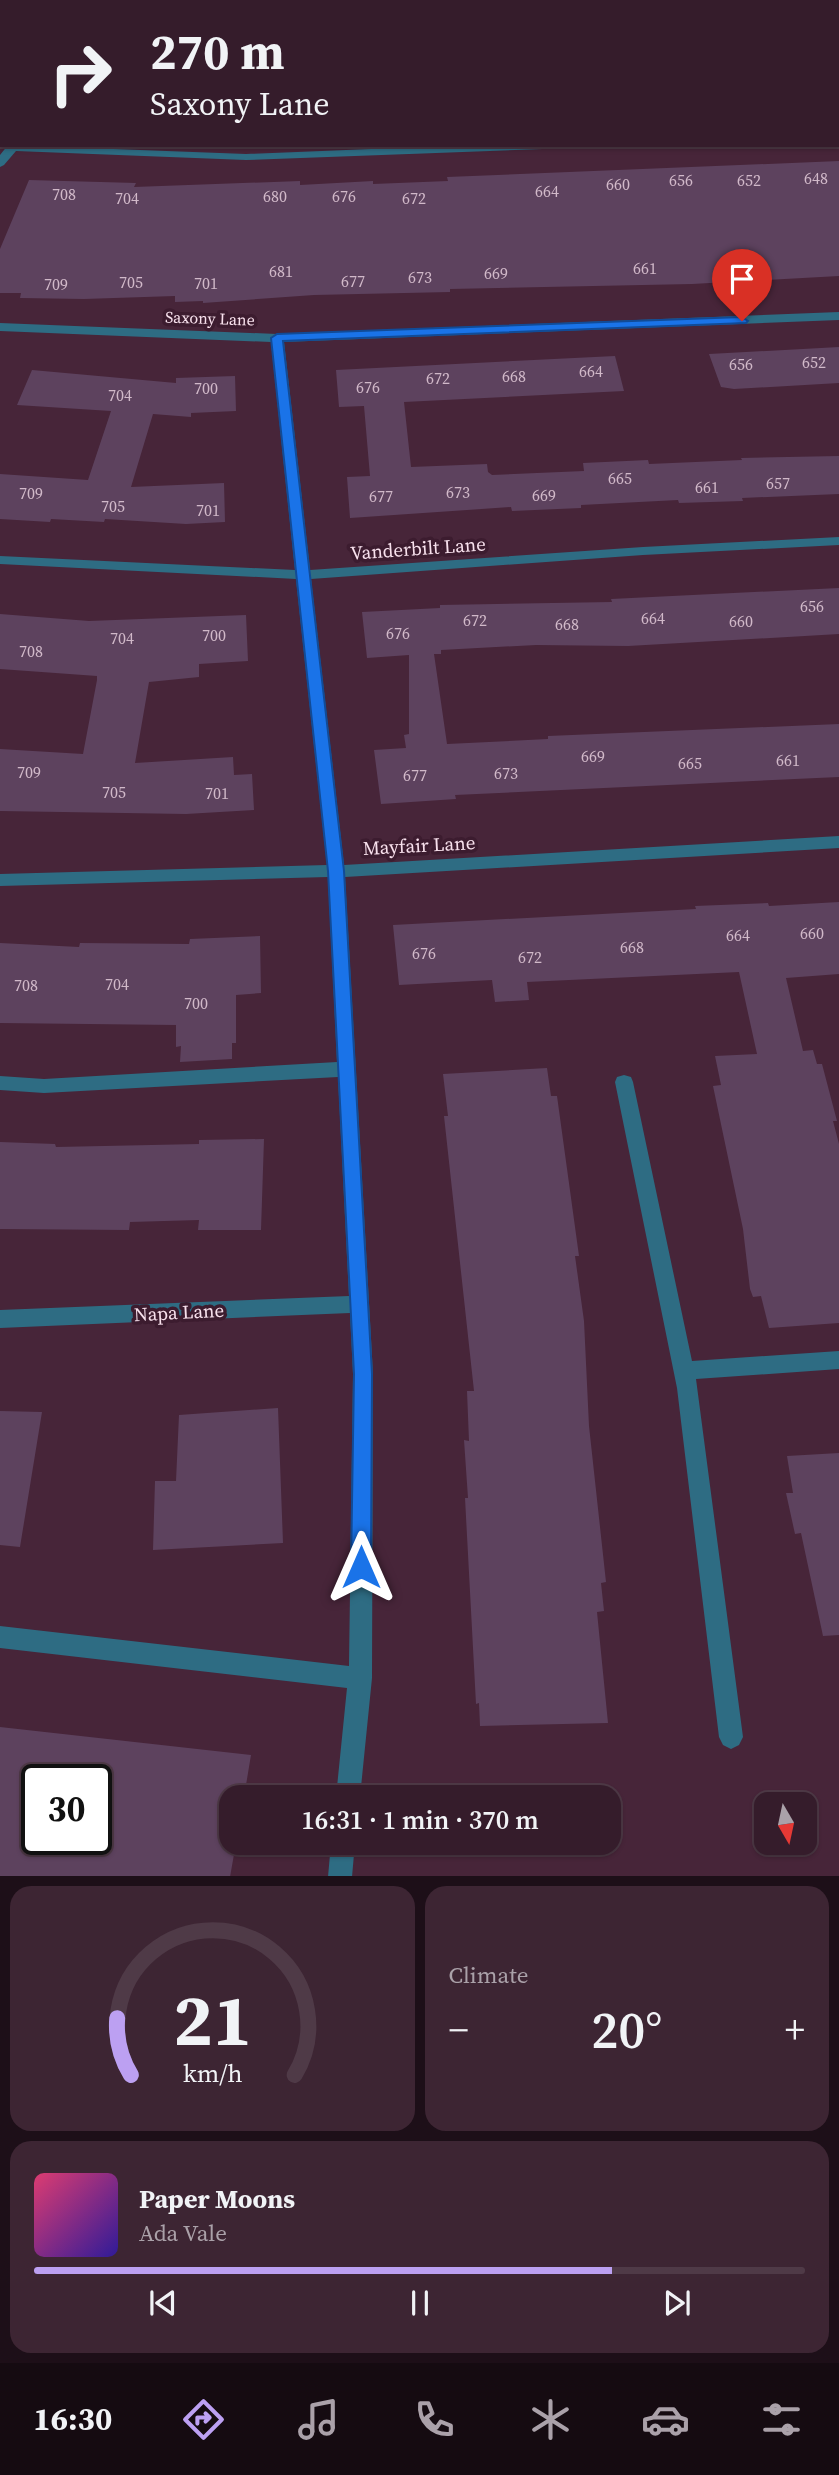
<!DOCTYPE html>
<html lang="en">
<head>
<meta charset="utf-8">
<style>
	body { margin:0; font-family:"Source Serif 4",serif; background:#3d2533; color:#f1f3f6; height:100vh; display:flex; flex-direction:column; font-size:26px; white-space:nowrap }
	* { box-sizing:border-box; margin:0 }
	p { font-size:23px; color:#aaa1a9 }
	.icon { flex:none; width:38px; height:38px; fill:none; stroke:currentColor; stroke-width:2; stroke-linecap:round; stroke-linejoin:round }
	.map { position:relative; height:1876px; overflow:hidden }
	.side { display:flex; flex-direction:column; gap:10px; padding:10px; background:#1d0f18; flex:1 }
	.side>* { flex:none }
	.top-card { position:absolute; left:0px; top:0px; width:840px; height:147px; box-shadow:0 2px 5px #0004,0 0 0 2px #4f3a47; background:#351c2b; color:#f1f3f6; overflow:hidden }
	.needle { width:46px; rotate:171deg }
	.controls { position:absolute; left:754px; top:1792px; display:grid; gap:14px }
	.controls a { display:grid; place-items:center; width:63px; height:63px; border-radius:14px; background:#351c2b; box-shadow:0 2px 5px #0004,0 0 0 2px #4f3a47; font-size:35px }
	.speed { position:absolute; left:21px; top:1764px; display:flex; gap:14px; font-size:35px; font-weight:700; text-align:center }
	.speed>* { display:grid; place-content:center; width:91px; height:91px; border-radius:50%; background:#351c2b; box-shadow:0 2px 5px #0004,0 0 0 2px #4f3a47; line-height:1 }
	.speed .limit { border:4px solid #111; border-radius:10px; background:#fff; color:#111 }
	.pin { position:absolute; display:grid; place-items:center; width:60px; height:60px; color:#fff; margin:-72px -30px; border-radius:50% 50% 50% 0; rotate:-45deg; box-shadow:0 0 7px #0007 }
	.pin .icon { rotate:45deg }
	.me { position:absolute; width:77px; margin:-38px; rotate:0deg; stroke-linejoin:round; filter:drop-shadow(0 0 5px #0008) }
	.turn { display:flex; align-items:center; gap:24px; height:147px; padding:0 35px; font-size:32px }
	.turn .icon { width:91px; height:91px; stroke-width:2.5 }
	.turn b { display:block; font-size:49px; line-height:60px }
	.big { font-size:52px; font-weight:600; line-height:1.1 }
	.side .card { flex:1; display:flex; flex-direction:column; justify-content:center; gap:10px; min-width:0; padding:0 24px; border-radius:21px; background:#3d2533 }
	.side .dial { align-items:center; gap:0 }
	.dial svg { height:182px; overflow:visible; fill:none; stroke:#4f3a47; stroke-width:7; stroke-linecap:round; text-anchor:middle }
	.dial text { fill:#f1f3f6; stroke:none }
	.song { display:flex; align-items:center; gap:21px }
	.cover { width:84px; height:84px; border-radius:10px; background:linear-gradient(135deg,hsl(340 70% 55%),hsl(250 70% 35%)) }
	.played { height:7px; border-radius:4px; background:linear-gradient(90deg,#bca0f2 75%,#4f3a47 75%) }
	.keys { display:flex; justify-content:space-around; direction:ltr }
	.heat { display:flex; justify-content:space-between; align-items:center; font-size:38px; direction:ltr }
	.side .tiles { flex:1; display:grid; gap:10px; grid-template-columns:1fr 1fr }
	.card:last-child { grid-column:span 2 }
	.trip { position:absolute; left:219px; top:1785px; width:402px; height:70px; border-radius:21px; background:#351c2b; box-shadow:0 2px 5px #0004,0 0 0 2px #4f3a47; font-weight:600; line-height:70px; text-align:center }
	.menu { display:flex; height:112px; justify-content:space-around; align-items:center; background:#150b11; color:#aaa1a9 }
	.menu .icon { width:49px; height:49px }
	.menu .selected { color:#bca0f2 }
	.menu b { font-size:32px; color:#f1f3f6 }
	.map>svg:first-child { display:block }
	.green { fill:#794023 }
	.building { fill:#5d425e; fill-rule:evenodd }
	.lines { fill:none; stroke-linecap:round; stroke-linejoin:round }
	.path { stroke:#a38696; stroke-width:2.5; stroke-dasharray:2.5 3.5; stroke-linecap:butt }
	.minor { fill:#2e6c83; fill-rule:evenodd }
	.route { fill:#1a73e8; stroke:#114b97; stroke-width:2 }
	.labels { text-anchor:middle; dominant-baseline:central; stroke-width:7; stroke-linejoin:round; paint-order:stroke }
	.number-label { font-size:16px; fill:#d1b9c9 }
	.far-street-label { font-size:16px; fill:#f8e1ed; stroke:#3c1c2f }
	.street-label { font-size:19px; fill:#f8e1ed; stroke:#3c1c2f }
</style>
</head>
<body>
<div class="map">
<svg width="839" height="1877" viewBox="0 0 839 1877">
	<rect width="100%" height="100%" fill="#472539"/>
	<path class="green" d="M278 0H598V2H277Z"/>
	<path class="building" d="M839 161V276L692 284 450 289V292L314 295 203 303V301L175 302V296L84 299 20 298 21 293H0V249L29 180 136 183 134 187 300 181V185L373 181V184L448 181 447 177Z
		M839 347V383L734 389 721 387 709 354Z
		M615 356 624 391 404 402 411 467 487 464 488 472 492 475 584 471 583 463 648 460 649 464 742 460 741 458 839 456V494L742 498 743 501 679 503 678 500 581 505V508L512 511 511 507 350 518 347 477 370 476 364 406 339 407 336 370Z
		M32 370 176 383V378L235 376 236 411 191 413V417L153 414 131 487 224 483 225 522 186 524 105 519 104 522 51 519 50 522 0 519V474L88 480 111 411 17 405Z
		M839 588V634L628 646 536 645 441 650V654H434L447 744 548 739V736L839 724V777L455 795 456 799 381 804 374 750 406 748 404 735 409 734V655L367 658 362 612 440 608V605L612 602 611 599Z
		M0 614 89 621 246 615 248 661 199 664V677L149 682 135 763 233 757 234 775 252 774 254 810 186 814 0 811V749L83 754 97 680V676L0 669Z
		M839 902V974L786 978 803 1051 813 1050 817 1064H822L837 1121H833L839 1144V1323L769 1328 761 1296 753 1297 750 1289 743 1229 713 1086 721 1085 715 1056 757 1054 739 972 527 982 529 1000 495 1002 492 980 399 985 393 925 696 909 695 906 768 903 769 906Z
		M260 936 261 993 236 995V1043H232V1059L180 1062 181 1046 176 1047V1025L0 1023V943L79 947 80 943 189 944 190 939Z
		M547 1068 551 1096H557L579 1256H575L584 1321 589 1426 606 1582 601 1583 604 1611 597 1612 608 1723 480 1726 479 1703 476 1704 465 1498H468L464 1440 469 1441 467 1391H474L444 1116H448L443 1074Z
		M264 1139 261 1230H198L199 1220 130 1222 129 1230 0 1229V1142L55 1144 56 1147 199 1144V1140Z
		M278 1408 283 1543 153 1550 155 1481H176L179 1415Z
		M0 1411 42 1412 20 1547 0 1545Z
		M839 1453V1635L823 1636 801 1533 795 1534 786 1493H793L787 1456Z
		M0 1727 251 1755 244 1797H231V1843H236L230 1877H0ZM37 1780H96V1839H37Z"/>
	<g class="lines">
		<path class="path" d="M545 0 548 2"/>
		<path class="minor" d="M114 0H124L113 2Z
			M741 0H751L752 2H742Z
			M838 132H839V138H838Z
			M8 145 246 154 469 145H576L570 148 246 160 16 151 4 165 0 167V155Z
			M839 312V320L284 342 310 570 643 547 839 537V545L643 555 311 579 344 865 839 836V848L345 877 373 1374 372 1678 360 1797H336L347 1688 0 1648V1626L349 1666 353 1374 350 1313 0 1328V1310L349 1296 338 1077 44 1093 0 1090V1076L44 1079 337 1062 328 877 0 886V874L327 865 296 579 0 564V556L295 570 271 342 0 331V323L277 334Z
			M624 1075 631 1077 633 1082 692 1361 839 1351V1369L696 1379 743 1737 739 1745 731 1749 723 1745 719 1737 677 1388 615 1082 617 1077Z
			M331 1843H355L352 1877H328Z"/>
	</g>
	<path class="route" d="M742 317 748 321 746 323 283 341 344 871 372 1374 371 1567 368 1574 361 1577 354 1574 351 1567 354 1374 328 871 271 338 277 334Z"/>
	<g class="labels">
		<g class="number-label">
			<text x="816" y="178">648</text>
			<text x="681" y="180">656</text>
			<text x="749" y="180">652</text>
			<text x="618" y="184">660</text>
			<text x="547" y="191">664</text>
			<text x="64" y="194">708</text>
			<text x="275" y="196">680</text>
			<text x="344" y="196">676</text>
			<text x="127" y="198">704</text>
			<text x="414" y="198">672</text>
			<text x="645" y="268">661</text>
			<text x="281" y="271">681</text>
			<text x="496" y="273">669</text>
			<text x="420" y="277">673</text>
			<text x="353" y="281">677</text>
			<text x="131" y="282">705</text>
			<text x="206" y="283">701</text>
			<text x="56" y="284">709</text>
			<text x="814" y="362">652</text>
			<text x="741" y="364">656</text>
			<text x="591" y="371">664</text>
			<text x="514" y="376">668</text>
			<text x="438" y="378">672</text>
			<text x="368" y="387">676</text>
			<text x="206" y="388">700</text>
			<text x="120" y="395">704</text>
			<text x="620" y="478">665</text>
			<text x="778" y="483">657</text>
			<text x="707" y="487">661</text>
			<text x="458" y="492">673</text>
			<text x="31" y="493">709</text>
			<text x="544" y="495">669</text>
			<text x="381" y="496">677</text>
			<text x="113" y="506">705</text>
			<text x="208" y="510">701</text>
			<text x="812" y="606">656</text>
			<text x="653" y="618">664</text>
			<text x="475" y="620">672</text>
			<text x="741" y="621">660</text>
			<text x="567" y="624">668</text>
			<text x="398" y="633">676</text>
			<text x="214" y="635">700</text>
			<text x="122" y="638">704</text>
			<text x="31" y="651">708</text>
			<text x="593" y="756">669</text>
			<text x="788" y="760">661</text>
			<text x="690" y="763">665</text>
			<text x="29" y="772">709</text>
			<text x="506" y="773">673</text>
			<text x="415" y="775">677</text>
			<text x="114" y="792">705</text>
			<text x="217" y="793">701</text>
			<text x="812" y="933">660</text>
			<text x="738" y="935">664</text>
			<text x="632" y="947">668</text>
			<text x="424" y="953">676</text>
			<text x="530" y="957">672</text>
			<text x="117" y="984">704</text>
			<text x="26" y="985">708</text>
			<text x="196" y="1003">700</text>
		</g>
		<g class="far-street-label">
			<text transform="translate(210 318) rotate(2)">Saxony Lane</text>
		</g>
		<g class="street-label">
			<text transform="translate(418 548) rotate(-4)">Vanderbilt Lane</text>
			<text transform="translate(419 845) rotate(-3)">Mayfair Lane</text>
			<text transform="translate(179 1312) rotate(-3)">Napa Lane</text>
		</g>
	</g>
</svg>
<div class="controls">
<a><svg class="needle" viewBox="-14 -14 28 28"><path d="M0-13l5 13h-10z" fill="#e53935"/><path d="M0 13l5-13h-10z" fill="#aaa1a9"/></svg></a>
</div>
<div class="speed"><div class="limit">30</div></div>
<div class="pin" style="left:742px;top:321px;background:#d93025"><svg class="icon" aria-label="arrive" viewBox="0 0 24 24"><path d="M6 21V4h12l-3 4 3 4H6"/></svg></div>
<svg class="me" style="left:361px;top:1567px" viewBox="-20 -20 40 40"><path d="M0-17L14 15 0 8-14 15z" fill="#1a73e8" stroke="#fff" stroke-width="4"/></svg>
<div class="trip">16:31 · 1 min · 370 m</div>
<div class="top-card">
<div class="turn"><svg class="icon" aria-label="right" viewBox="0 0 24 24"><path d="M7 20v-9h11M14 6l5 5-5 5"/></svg><div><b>270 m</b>Saxony Lane</div></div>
</div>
</div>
<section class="side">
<div class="tiles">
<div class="card dial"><svg viewBox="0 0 100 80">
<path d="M14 69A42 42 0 1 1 86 69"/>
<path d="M14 69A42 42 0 0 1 8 44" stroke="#bca0f2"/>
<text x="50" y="56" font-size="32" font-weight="700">21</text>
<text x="50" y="72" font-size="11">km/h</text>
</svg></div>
<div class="card"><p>Climate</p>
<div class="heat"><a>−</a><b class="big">20°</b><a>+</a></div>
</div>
<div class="card">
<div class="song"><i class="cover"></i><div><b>Paper Moons</b><p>Ada Vale</p></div></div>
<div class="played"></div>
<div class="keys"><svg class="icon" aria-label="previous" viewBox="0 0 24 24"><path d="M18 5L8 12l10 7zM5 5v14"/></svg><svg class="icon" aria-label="pause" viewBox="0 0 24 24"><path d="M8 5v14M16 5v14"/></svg><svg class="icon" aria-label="next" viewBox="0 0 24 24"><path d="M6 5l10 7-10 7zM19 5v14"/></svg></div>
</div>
</div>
</section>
<nav class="menu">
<b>16:30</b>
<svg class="icon selected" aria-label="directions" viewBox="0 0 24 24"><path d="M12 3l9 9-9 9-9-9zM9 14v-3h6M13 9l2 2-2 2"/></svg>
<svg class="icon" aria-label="music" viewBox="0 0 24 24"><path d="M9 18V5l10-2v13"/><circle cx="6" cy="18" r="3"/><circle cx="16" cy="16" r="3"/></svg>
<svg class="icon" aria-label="phone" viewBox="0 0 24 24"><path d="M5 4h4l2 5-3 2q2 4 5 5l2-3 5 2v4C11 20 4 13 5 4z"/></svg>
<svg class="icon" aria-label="climate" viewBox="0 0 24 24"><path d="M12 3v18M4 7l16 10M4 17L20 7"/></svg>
<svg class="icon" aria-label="car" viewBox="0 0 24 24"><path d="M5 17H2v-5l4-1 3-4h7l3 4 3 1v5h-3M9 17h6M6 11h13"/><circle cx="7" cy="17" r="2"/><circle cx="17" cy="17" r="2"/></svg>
<svg class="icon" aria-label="filters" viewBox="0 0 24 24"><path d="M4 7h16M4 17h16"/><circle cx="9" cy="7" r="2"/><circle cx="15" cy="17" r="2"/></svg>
</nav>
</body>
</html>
